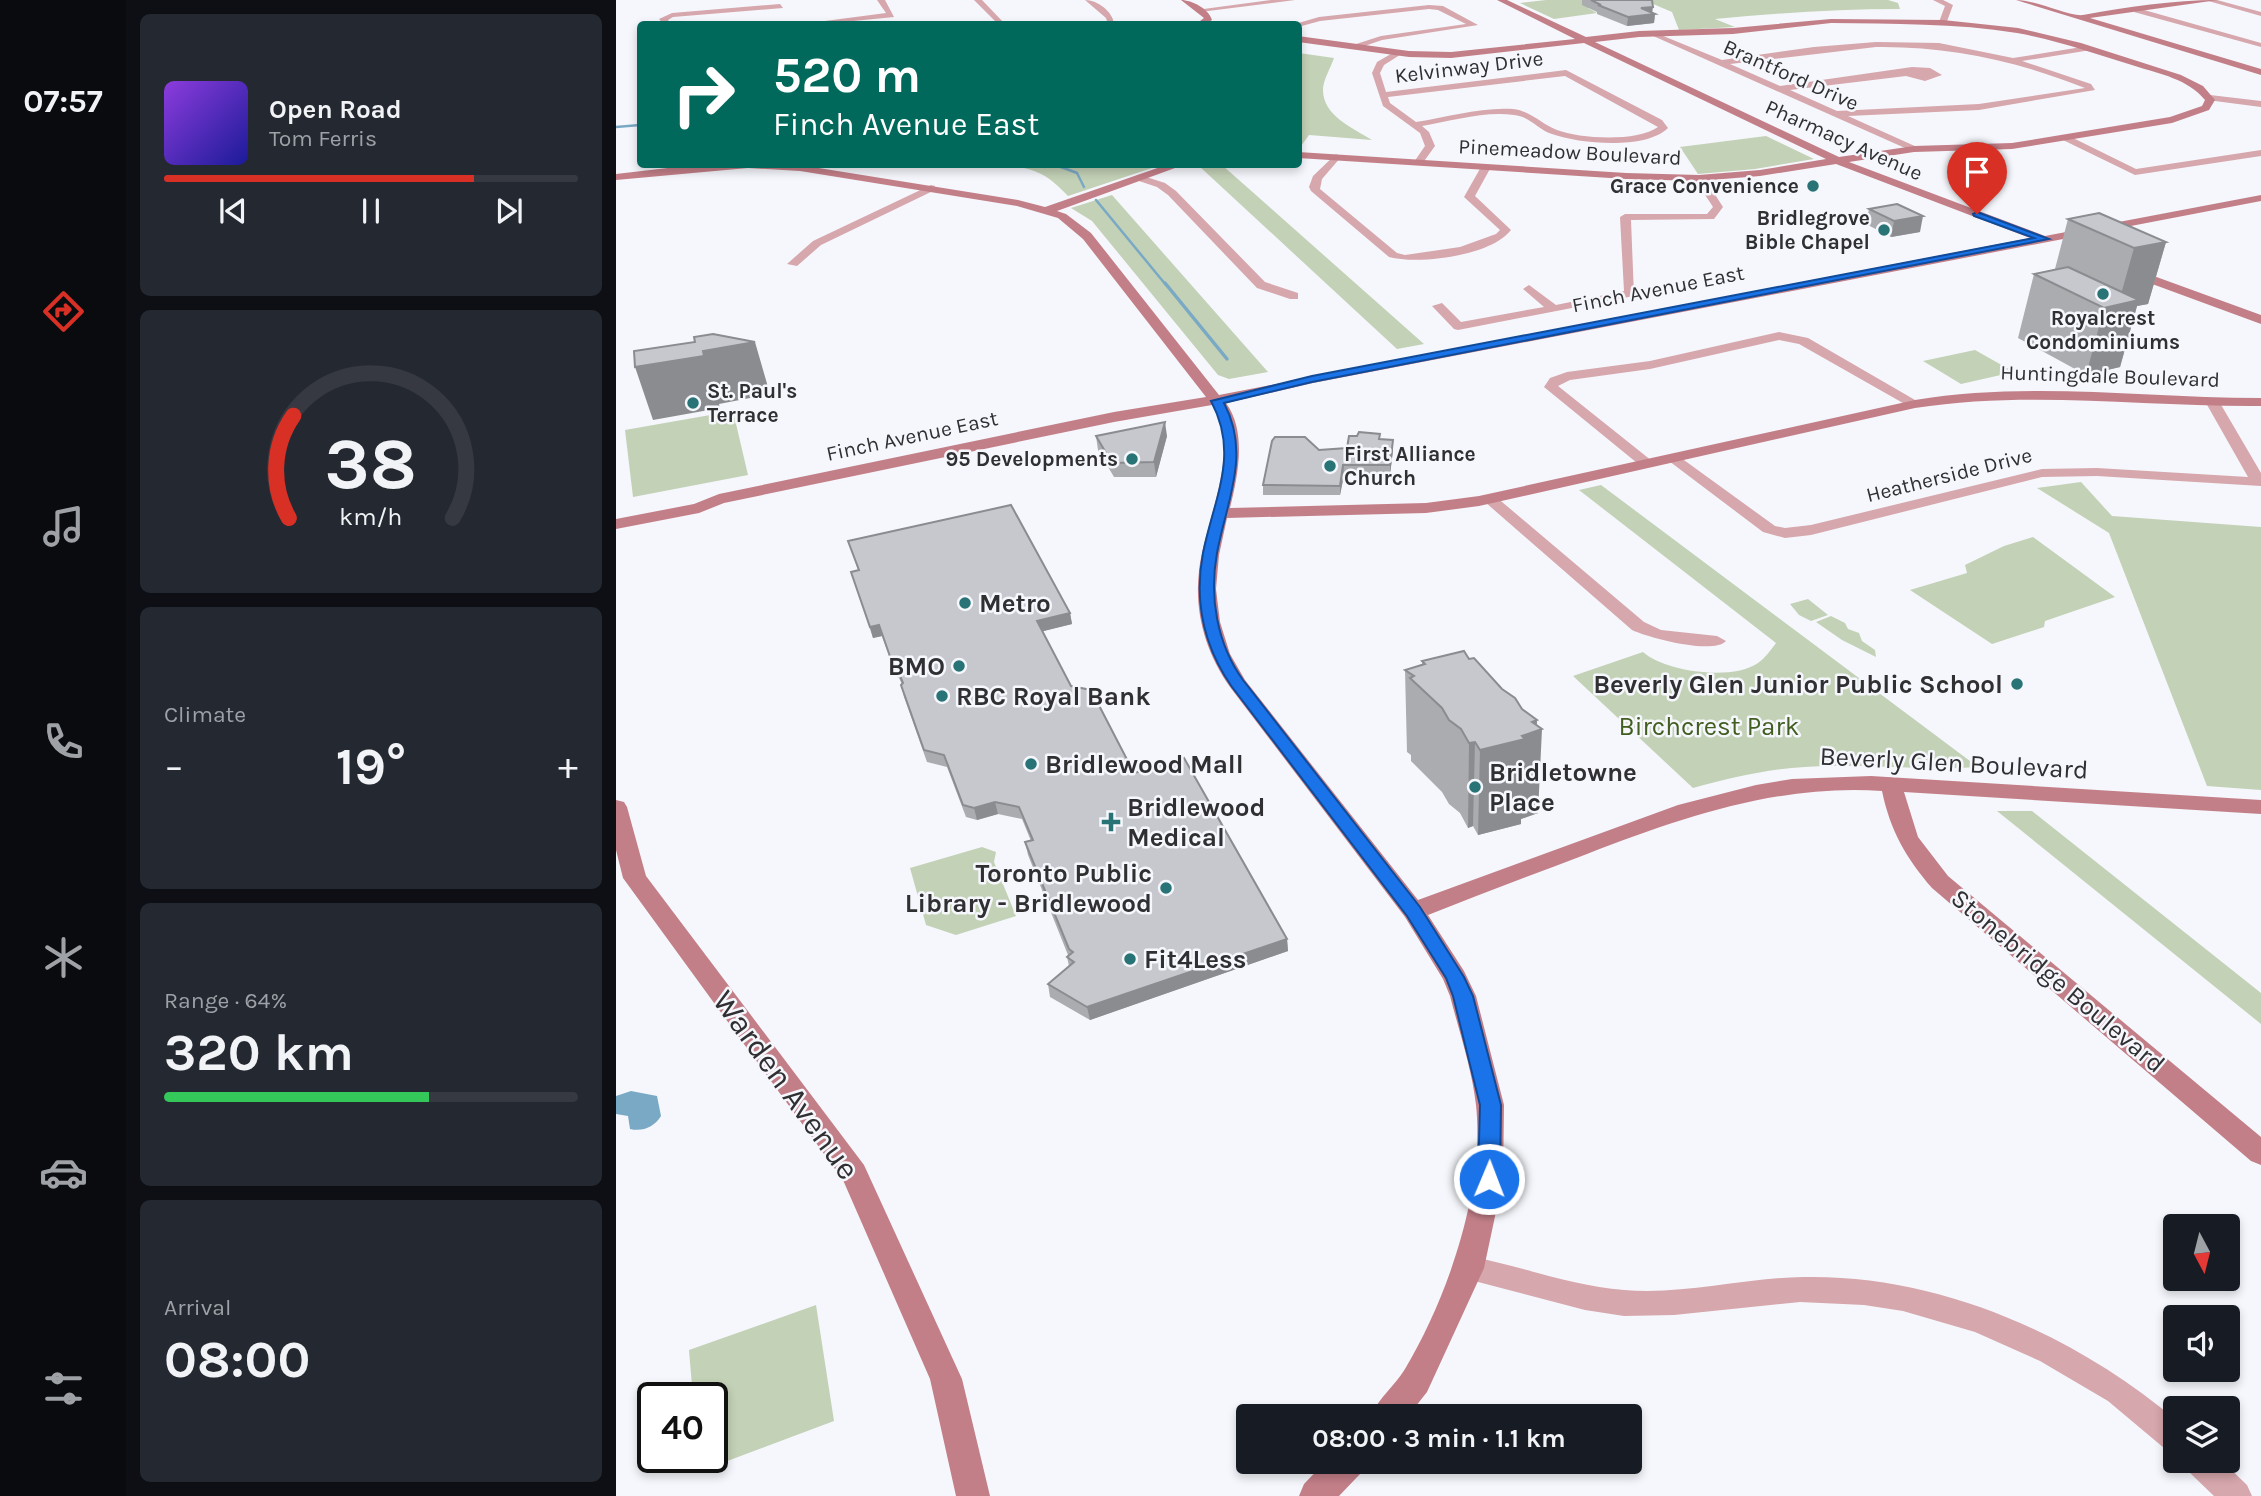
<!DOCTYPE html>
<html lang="en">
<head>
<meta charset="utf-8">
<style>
	body { margin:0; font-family:Karla,sans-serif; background:#242831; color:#f1f3f6; height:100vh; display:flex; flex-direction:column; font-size:26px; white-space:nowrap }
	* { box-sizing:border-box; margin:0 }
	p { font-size:23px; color:#9ea1a6 }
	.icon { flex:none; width:38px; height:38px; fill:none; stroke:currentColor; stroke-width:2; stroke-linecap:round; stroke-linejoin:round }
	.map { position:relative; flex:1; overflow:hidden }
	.details { display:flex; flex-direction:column; gap:14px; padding:14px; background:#0d0f14; width:490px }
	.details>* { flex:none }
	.top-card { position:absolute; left:21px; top:21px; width:665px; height:147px; border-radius:7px; box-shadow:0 4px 10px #0003; background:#00695c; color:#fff; overflow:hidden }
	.needle { width:46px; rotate:173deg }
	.buttons { position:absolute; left:1547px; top:1214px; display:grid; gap:14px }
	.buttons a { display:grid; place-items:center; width:77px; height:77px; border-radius:7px; background:#171b24; box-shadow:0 4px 10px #0003; font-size:35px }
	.speed { position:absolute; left:21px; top:1382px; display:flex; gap:14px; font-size:35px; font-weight:700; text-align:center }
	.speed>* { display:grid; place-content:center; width:91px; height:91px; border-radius:50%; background:#171b24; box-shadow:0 4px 10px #0003; line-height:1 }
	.speed .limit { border:4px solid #111; border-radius:10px; background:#fff; color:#111 }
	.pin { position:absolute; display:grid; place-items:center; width:60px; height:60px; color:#fff; margin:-72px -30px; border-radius:50% 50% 50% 0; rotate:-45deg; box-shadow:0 0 7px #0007 }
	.pin .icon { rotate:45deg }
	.me { position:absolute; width:77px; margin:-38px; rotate:1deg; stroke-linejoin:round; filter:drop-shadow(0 0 5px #0008) }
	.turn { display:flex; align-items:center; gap:24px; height:147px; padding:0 21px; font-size:32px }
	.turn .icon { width:91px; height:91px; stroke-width:2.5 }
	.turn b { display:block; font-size:49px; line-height:60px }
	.big { font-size:52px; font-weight:700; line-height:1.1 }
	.details .tile { flex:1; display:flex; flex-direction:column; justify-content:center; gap:10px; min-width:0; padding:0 24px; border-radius:10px; background:#242831 }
	.details .dial { align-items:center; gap:0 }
	.dial svg { height:182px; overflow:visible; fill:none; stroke:#363941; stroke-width:7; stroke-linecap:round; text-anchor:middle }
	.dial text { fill:#f1f3f6; stroke:none }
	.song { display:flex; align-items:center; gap:21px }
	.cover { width:84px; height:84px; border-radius:10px; background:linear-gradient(135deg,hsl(270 70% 55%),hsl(240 70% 35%)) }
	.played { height:7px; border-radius:4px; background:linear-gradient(90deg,#d93025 75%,#363941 75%) }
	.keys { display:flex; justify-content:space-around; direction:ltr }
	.heat { display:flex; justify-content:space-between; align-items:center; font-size:38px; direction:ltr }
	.charge { height:10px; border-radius:5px; background:linear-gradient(90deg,#34c759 64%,#363941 0) }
	.trip { position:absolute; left:620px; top:1404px; width:406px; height:70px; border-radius:7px; background:#171b24; box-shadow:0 4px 10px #0003; font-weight:700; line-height:70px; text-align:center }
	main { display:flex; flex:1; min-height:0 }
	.tab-bar { display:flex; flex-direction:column; width:126px; justify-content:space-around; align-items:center; background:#090b0e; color:#9ea1a6 }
	.tab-bar .icon { width:49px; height:49px }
	.tab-bar .current { color:#d93025 }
	.tab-bar b { font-size:32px; color:#f1f3f6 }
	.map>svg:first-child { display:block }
	.green { fill:#c3d1b6 }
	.water { fill:#7aa9c5 }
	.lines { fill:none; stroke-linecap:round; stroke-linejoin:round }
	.stream-far1 { stroke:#7aa9c5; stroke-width:2.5 }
	.stream { stroke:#7aa9c5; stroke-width:3.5 }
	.street { fill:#d6a7ac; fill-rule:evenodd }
	.secondary { fill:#c37f88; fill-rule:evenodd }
	.wall { fill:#aaacb0 }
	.shaded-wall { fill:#8b8c90 }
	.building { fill:#c6c8cd; stroke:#8b8c90; stroke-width:2 }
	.route { fill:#1a73e8; stroke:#114b97; stroke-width:2 }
	.poi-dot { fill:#287375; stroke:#f5f7fc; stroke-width:2.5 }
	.labels { text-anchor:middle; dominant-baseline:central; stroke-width:5; stroke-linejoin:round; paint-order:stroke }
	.far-street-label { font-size:21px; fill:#303032; stroke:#f5f7fc }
	.far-poi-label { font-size:21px; font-weight:bold; fill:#303032; stroke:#f5f7fc; text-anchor:end }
	.poi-label { font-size:26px; font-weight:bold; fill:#303032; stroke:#f5f7fc; text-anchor:start }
	.park-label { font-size:26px; fill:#415d1f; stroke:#f5f7fc }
	.street-label { font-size:26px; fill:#303032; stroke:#f5f7fc }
	.near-street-label { font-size:32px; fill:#303032; stroke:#f5f7fc }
</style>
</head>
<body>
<main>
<nav class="tab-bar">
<b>07:57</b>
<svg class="icon current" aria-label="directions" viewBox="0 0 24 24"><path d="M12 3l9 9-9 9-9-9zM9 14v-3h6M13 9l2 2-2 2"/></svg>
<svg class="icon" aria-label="music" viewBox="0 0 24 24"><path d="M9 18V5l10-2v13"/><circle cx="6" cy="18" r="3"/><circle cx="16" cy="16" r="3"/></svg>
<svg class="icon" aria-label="phone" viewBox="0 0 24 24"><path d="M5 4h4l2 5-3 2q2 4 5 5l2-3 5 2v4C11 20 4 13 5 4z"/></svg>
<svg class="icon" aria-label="climate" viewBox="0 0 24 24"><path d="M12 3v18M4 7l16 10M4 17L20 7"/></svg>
<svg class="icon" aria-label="car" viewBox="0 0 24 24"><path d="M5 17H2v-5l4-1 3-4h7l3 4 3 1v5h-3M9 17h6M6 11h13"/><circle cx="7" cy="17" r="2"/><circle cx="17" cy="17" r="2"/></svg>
<svg class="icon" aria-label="filters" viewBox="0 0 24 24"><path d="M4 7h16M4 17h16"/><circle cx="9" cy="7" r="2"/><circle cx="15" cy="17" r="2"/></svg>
</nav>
<section class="details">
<div class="tile">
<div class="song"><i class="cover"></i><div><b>Open Road</b><p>Tom Ferris</p></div></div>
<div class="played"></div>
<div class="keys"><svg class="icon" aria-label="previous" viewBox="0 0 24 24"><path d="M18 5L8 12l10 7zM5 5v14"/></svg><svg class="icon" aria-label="pause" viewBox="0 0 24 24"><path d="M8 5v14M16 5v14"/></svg><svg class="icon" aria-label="next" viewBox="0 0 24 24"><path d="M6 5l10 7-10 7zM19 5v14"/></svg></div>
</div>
<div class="tile dial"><svg viewBox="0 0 100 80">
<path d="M14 69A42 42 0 1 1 86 69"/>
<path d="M14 69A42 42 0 0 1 16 24" stroke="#d93025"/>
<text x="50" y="56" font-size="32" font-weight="700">38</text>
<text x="50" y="72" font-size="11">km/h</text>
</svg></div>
<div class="tile"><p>Climate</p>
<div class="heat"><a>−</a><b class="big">19°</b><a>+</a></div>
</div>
<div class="tile"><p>Range · 64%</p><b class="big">320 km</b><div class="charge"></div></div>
<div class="tile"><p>Arrival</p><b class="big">08:00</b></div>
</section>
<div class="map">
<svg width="1645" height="1496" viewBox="0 0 1645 1496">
	<rect width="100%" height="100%" fill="#f5f7fc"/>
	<path class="green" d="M930 0H1272L1282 3 1284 9C1221 9 1161 13 1099 19L1119 27 1063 30 1056 12 1030 1 972 8 981 13 938 19 904 3Z
		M683 53 718 58C715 67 707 80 707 90 707 116 737 128 756 140L693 135 683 149Z
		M1150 136 1198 159 1139 169 1082 174 1064 147Z
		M606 164V165L808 344 781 349 583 166Z
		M392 165H545L452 196C432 175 421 169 392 165Z
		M496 195 652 372 613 379 602 375 476 221 455 208Z
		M1359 350 1398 372 1345 384 1307 361Z
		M117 411 132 475 17 497 9 430Z
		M1465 482 1496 516 1645 527V790L1591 786 1493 533 1421 488Z
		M985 485 1362 767C1304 771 1247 763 1189 767 1151 769 1114 778 1077 788L957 676 1027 652C1049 672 1117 681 1142 663 1148 659 1155 650 1160 643L963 490Z
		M1417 537 1499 597 1429 621 1428 627 1376 644 1294 590 1351 573 1349 565 1388 546Z
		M1192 599 1212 615 1195 621 1183 615 1174 604Z
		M1215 616 1229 623 1232 629 1243 633 1246 641 1259 650 1260 657 1226 640 1200 622Z
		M1381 811H1416L1645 993V1024Z
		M366 847 380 852 378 862 400 916 340 935 310 925 294 868Z
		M200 1305 218 1421 82 1472 81 1458H96V1398H77L73 1350Z"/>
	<path class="water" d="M15 1091 41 1096 45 1116C38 1127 27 1132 14 1129L12 1116 0 1114V1096Z"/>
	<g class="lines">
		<path class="stream-far1" d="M0 127 24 125
			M437 164 461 173 468 187
			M480 200 550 285"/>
		<path class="stream" d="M549 283 611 359"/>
		<path class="street" d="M261 0H269L278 17 207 24H186L270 13Z
			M358 0H366L389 24H382Z
			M469 0C482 0 497 12 498 24H492L490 18Z
			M655 0H679L584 12 580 10Z
			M1317 0H1327L1337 5 1330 24 1323 22 1329 6Z
			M1589 0H1601L1645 12V16Z
			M164 4 167 8 57 17 52 20 54 24H47L43 19 56 13Z
			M813 5 827 6 862 25 766 40 740 49 737 45 765 36 850 24 822 10 813 9 704 21 682 27V24H679L703 17Z
			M1521 8 1645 43V47L1518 12Z
			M1035 31 1106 60 1198 47 1260 42 1323 43 1397 58 1472 46 1475 50 1406 61 1475 84 1479 90 1363 110 1232 116 1301 147V151L1298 152 1035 35ZM1260 47C1334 46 1401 61 1469 88L1363 104 1221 111 1174 90 1290 76 1309 81 1326 75 1314 68 1296 67 1164 86 1114 64Z
			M780 51 787 53 768 65 764 73 770 92 950 70 1046 120 1052 128C1030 150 964 144 936 134 923 130 913 116 898 115 868 111 836 121 806 126L813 132 819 146 806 164H800L798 162 809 146 804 133 767 106 756 73 761 62ZM949 76 1042 127C1022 142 964 139 941 130 925 124 915 111 897 109 865 107 832 117 800 122L774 103 772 97Z
			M1594 95 1645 101V107L1591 100V96Z
			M1447 136H1453L1520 169 1645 150V156L1519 175 1447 140Z
			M720 154 725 157 706 179 704 189 781 253 789 255 844 247 880 234 884 230 848 197 865 167 870 164 875 167 859 196 895 230C875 256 803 265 773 257L695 191 693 187 697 176Z
			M524 175 549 183 560 191 649 282 682 293V299H674L641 288 552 195 541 187 520 180V176Z
			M1083 175 1087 176 1107 207 1098 219 1015 220 1018 296 842 330 838 329 816 306 826 303 845 322 928 307 907 289 913 285 940 305 1008 291 1004 217 1009 214H1091L1097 207 1078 178Z
			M315 185 319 186V190L205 245 181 266 171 264 197 241Z
			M1163 332 1192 338 1306 404 1304 407H1294L1183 344 1163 340 1034 369 954 380 942 386 1036 461 1038 464 1031 468 1026 467 928 387 934 378 951 372 1034 361Z
			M1597 399 1604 403 1645 473V486L1481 476 1426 477 1195 535 1169 538 1147 532 1049 458 1051 455H1061L1159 526 1169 528 1195 525 1426 469 1481 468 1632 477 1590 403Z
			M874 494 879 496 1028 622 1045 630 1101 636 1110 641C1097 655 1033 638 1016 630L869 502 866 499 869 496Z
			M853 1256C905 1266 955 1286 1008 1290 1068 1295 1127 1278 1187 1277 1322 1274 1457 1334 1559 1419V1453L1548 1448 1492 1401 1424 1361 1359 1332 1287 1311 1248 1305 1184 1302 1058 1315 1008 1316 969 1310 843 1277 839 1268 843 1259Z
			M1569 1461H1606L1631 1485 1636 1496H1598L1573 1472Z"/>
		<path class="secondary" d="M565 0C576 0 593 9 596 20L589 24H580L588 18Z
			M881 0H891L970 37 1023 31 1117 28 1215 19 1327 20 1402 28 1465 43 1565 75 1587 86 1599 100 1593 110 1556 123 1396 149 1298 152 1233 162 1429 236 1645 195V201L697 383 610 403C631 432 622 475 614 508L810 503 863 496 1299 400C1414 381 1529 398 1645 398V406C1529 407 1414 390 1299 408L863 506 810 513 611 518 603 555 600 589 604 622 614 654 629 680 802 900 1062 805 1140 785 1176 779 1255 776 1645 800V814L1288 792 1302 837 1332 876 1645 1137V1165L1635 1161 1316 888C1290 858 1274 830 1266 791 1162 784 1067 817 971 854 918 874 865 894 812 915L848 971 860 996 888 1105 887 1179 868 1268 811 1392 792 1416H755C763 1397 779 1386 789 1369 832 1297 869 1189 860 1105 856 1069 843 1031 834 996L827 979 789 917 614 687C590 653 578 613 583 571 588 524 627 448 596 405L498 422 108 503 83 513 0 529V519L78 504 103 494 498 412 590 397 467 239 442 218 401 206 184 171 132 168 0 180V174L86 164 184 165 402 200 429 207 553 164H570L441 211 450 214 475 233 603 395 1414 238 1220 164 1144 176 1083 181 1010 179 682 158V152L1010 173 1083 175 1144 170 1210 159 968 43 835 58 793 57 682 42V36L793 51 835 52 959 39ZM1215 23C1277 24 1339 23 1401 33 1441 40 1480 54 1519 66 1544 74 1572 79 1589 100L1586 106 1554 117 1396 143 1298 146 1223 157 979 42 1023 37 1117 34Z
			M1400 0C1420 0 1454 17 1467 15 1511 7 1557 0 1602 0L1474 18 1645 69V75Z
			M506 21H559L563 24H502Z
			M1513 267 1645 315V324L1509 274V268Z
			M0 800 8 802 11 807 30 876 248 1165 346 1379 374 1496H340L314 1379 227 1180 7 878 0 850Z
			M710 1461H750L745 1473 723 1496H683L688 1484Z"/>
	</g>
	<path class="wall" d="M966 0H1036V13L1039 14 1038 23 1011 26 981 14V12L966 5Z
		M1253 209 1304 232 1275 237 1250 224Z
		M1452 219 1550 242 1532 304 1521 306 1504 367 1470 375 1402 338 1418 274 1439 269Z
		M480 436H551L540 477H498L482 450Z
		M764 439 777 450 774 475H728L724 495H647V485L703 450 731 448Z
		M232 541 454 613 456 624 427 631 455 686 518 773 671 939 672 951 474 1020 434 997 432 984 453 966 451 957 452 955 412 855 409 842 415 841 406 819 382 814 361 820 350 817 331 767 311 762 288 697 285 685 286 684 283 678 281 677 266 636 257 638 235 572 242 570Z
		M853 659 906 709 921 720 922 813 905 819V824L862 835 857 826 852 828 844 813 833 804 826 792 795 761V755L791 752 789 670 806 664V661Z"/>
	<path class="shaded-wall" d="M1037 7 1036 14H1039L1038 23 1011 26 1012 17 1025 8Z
		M1307 216 1304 232 1275 237 1278 221Z
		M1550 242 1532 304 1521 306 1504 367 1470 375 1488 308 1502 305 1518 248Z
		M139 342 154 394 103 404 104 408 37 420 19 367 87 351Z
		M549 422 551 436 540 477 538 462Z
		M777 440V450L774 475V465Z
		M727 465 728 475 724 495V486Z
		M454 613 456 624 424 632 421 621Z
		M263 625 266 636 257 638 254 627Z
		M921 720 920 731 926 729 922 813 905 819V824L862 835 864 750 906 736 916 722Z
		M859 742 857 826 852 828 853 743Z
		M379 802 382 814 361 820 358 808Z
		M671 939 672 951 474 1020 471 1007Z"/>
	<path class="building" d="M975 0H1036L1037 7 1025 8 1039 14 1012 17 982 5H985Z
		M1281 204 1307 216 1278 221 1253 209Z
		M1483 213 1550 242 1518 248 1452 219Z
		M1452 267 1523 300 1488 308 1418 274Z
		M97 334 139 342 87 351 88 356 19 367 18 351 79 342 78 337Z
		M549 422 538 462 496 463 480 436Z
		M743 432 764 434 763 439 777 440 774 465H727L724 486 647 485 656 441 659 437H689L703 450 731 448 733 436H741Z
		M395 505 454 613 421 621 455 686 475 690 518 773 568 758 671 939 471 1007 432 984 458 962 451 957 457 952 453 949 409 842 417 840 403 807 379 802 358 808 347 805 328 755 308 750 285 685 287 683 280 666 277 665 263 625 254 627 235 572 243 570 232 541Z
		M848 651 853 659 858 658 886 689 899 698 906 709 921 720 916 722 926 729 906 736 909 739 864 750 859 742 853 743 845 729 833 720 826 708 794 678 798 676 789 670 809 664 806 661Z"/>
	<path class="route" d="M1361 212 1433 239 696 382 608 403C635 454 611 500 601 553 593 597 601 644 627 680L804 907 848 977 857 996 885 1105 884 1179 881 1186 873 1188 865 1186 862 1179 864 1105 837 996 830 978 791 916 616 687C588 647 578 601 587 553 598 498 624 455 595 401L696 376 1418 238 1358 216 1357 214Z"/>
	<g class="poi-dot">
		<circle cx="1197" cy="186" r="7"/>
		<circle cx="1268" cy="230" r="7"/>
		<circle cx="1487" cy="294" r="7"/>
		<circle cx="77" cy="403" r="7"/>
		<circle cx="516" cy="459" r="7"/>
		<circle cx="714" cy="466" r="7"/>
		<circle cx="349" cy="603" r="7"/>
		<circle cx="343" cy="666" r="7"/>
		<circle cx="1401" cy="684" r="7"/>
		<circle cx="326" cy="696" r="7"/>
		<circle cx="415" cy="764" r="7"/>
		<circle cx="859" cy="787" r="7"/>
		<path d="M491.5 811.5h7v7h7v7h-7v7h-7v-7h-7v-7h7z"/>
		<circle cx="550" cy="888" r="7"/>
		<circle cx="514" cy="959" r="7"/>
	</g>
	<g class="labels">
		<g class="far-street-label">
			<text transform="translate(853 67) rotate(-7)">Kelvinway Drive</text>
			<text transform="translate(1175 75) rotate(24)">Brantford Drive</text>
			<text transform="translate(1228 140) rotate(24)">Pharmacy Avenue</text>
			<text transform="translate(954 152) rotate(3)">Pinemeadow Boulevard</text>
			<text transform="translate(1042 289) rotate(-11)">Finch Avenue East</text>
			<text transform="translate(1494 376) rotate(2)">Huntingdale Boulevard</text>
			<text transform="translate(296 436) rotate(-12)">Finch Avenue East</text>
			<text transform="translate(1333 475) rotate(-14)">Heatherside Drive</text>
		</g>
		<g class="far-poi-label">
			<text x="1183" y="186">Grace Convenience</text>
			<text x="1254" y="218">Bridlegrove<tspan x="1254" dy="24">Bible Chapel</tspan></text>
			<text x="1487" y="318" text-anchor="middle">Royalcrest<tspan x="1487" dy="24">Condominiums</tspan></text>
			<text x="91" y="391" text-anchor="start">St. Paul's<tspan x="91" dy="24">Terrace</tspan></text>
			<text x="728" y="454" text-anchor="start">First Alliance<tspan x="728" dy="24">Church</tspan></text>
			<text x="502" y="459">95 Developments</text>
		</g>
		<g class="poi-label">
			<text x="363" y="603">Metro</text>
			<text x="329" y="666" text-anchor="end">BMO</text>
			<text x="1387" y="684" text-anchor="end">Beverly Glen Junior Public School</text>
			<text x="340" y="696">RBC Royal Bank</text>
			<text x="429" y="764">Bridlewood Mall</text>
			<text x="873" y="772">Bridletowne<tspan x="873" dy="30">Place</tspan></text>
			<text x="511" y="807">Bridlewood<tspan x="511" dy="30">Medical</tspan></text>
			<text x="536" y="873" text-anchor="end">Toronto Public<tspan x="536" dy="30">Library - Bridlewood</tspan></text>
			<text x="528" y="959">Fit4Less</text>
		</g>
		<g class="park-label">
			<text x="1093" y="726">Birchcrest Park</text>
		</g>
		<g class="street-label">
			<text transform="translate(1338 763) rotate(3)">Beverly Glen Boulevard</text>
			<text transform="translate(1442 981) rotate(40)">Stonebridge Boulevard</text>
		</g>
		<g class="near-street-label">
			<text transform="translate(170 1085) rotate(54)">Warden Avenue</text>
		</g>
	</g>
</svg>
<div class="buttons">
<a><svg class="needle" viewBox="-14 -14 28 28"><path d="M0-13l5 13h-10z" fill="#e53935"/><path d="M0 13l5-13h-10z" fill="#9ea1a6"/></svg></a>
<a><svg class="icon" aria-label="sound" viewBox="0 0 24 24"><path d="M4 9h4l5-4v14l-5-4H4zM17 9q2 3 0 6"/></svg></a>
<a><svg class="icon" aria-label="layers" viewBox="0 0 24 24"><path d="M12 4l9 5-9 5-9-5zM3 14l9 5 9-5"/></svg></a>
</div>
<div class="speed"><div class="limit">40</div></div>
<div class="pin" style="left:1361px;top:214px;background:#d93025"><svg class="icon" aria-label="arrive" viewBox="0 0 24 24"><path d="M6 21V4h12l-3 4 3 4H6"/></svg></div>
<svg class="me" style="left:873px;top:1179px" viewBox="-20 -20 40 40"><circle r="17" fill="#1a73e8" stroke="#fff" stroke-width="3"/><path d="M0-11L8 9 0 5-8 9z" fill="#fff"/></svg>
<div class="trip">08:00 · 3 min · 1.1 km</div>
<div class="top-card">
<div class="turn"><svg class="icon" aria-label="right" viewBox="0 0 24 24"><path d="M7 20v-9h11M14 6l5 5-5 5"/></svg><div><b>520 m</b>Finch Avenue East</div></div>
</div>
</div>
</main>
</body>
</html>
